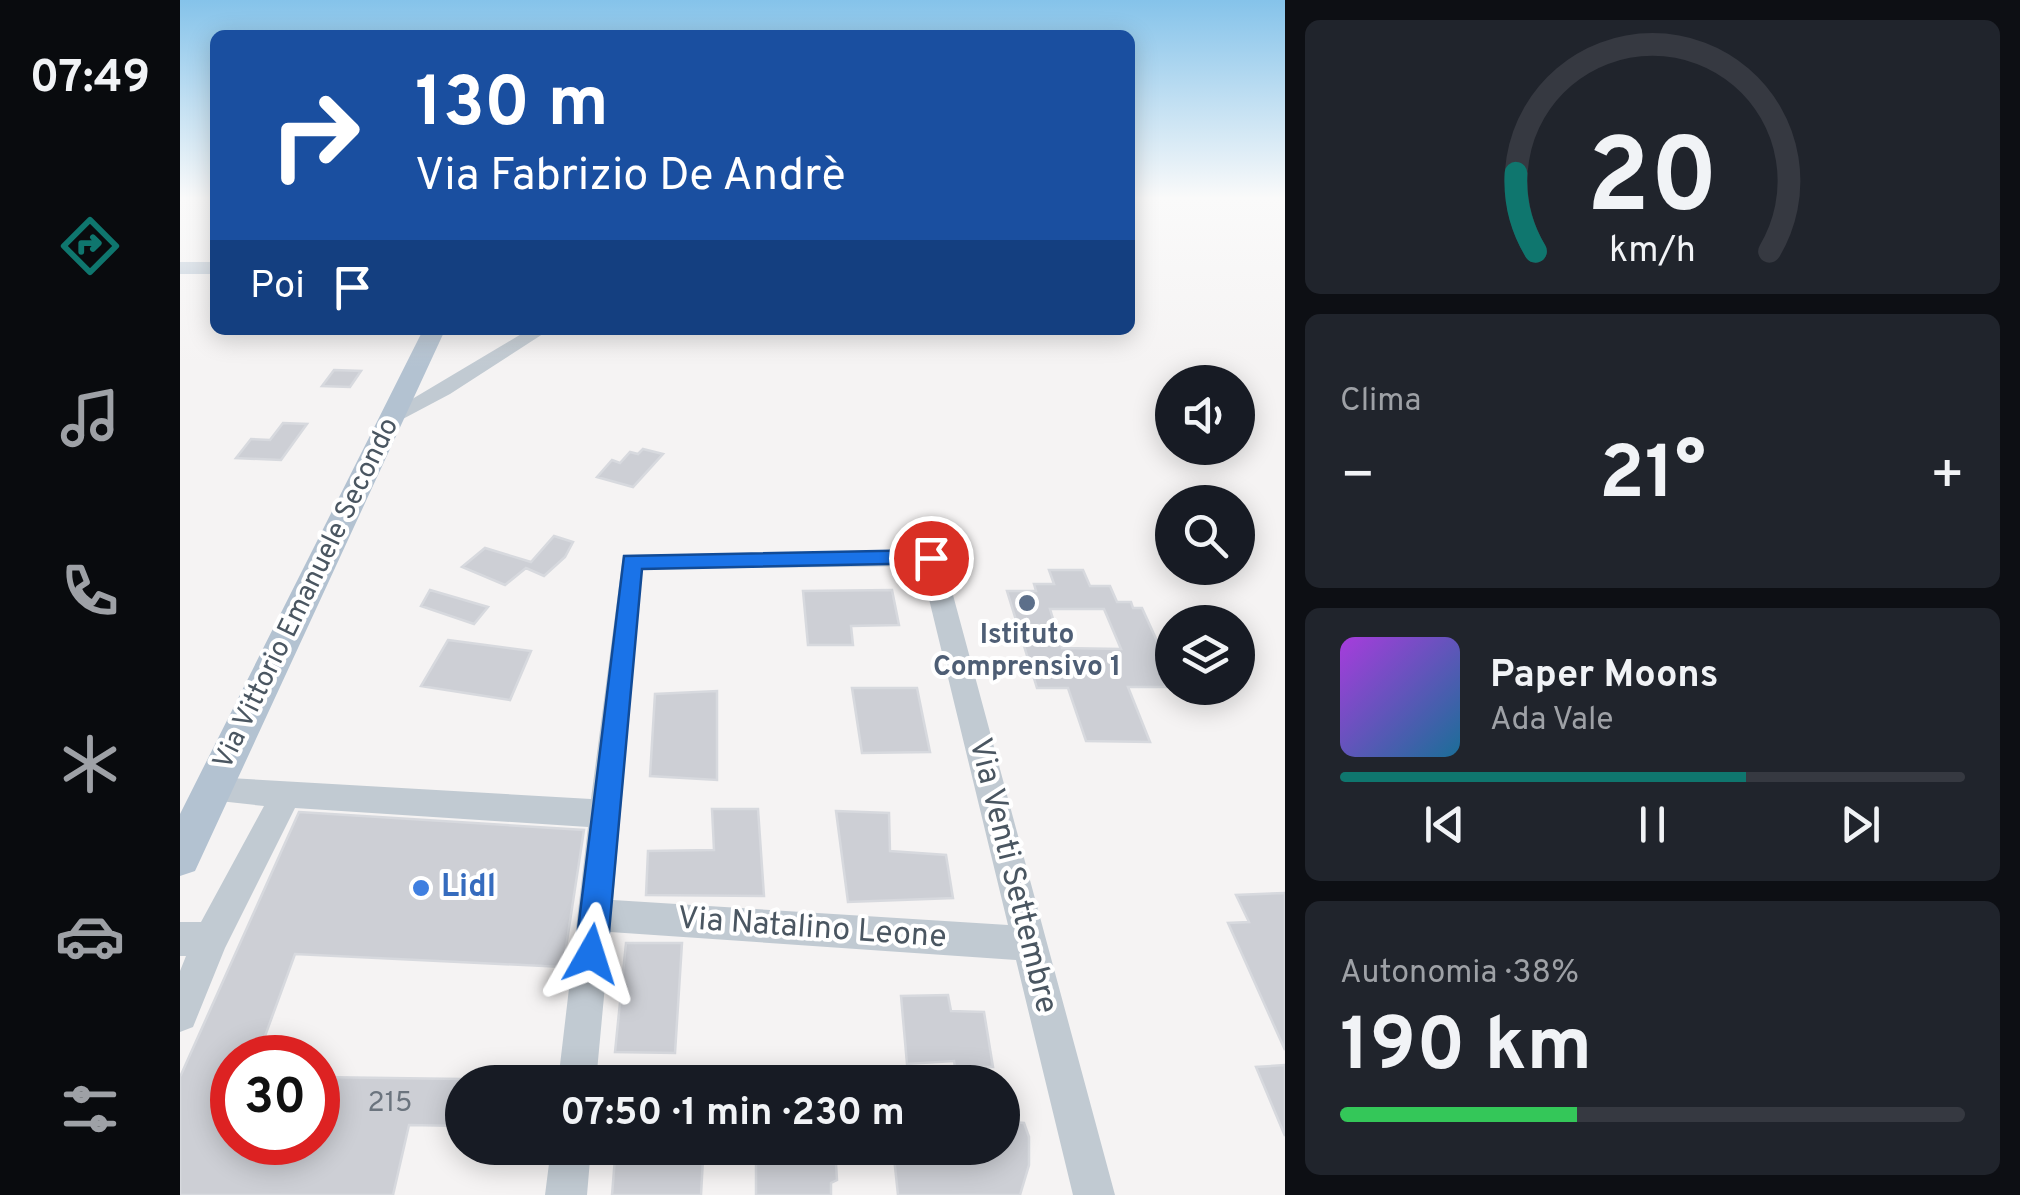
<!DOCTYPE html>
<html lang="it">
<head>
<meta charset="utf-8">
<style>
	body { margin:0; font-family:Overpass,sans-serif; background:#20242c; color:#f1f3f6; height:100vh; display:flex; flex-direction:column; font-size:38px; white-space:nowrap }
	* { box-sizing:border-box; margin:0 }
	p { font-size:32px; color:#9ea1a6 }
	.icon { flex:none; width:55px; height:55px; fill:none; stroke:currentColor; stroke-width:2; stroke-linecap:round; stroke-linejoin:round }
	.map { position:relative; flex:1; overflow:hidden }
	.side { display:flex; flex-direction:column; gap:20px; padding:20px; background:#0d0f14; width:735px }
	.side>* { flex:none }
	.hud { position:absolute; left:30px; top:30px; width:925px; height:305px; border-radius:15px; box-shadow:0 5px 25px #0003; background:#1a4fa0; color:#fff; overflow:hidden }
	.tools { position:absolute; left:975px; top:365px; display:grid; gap:20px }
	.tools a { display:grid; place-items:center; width:100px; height:100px; border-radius:50%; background:#171b24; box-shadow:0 5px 25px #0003; font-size:50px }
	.speed { position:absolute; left:30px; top:1035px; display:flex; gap:20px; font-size:50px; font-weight:700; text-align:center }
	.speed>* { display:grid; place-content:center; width:130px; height:130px; border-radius:50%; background:#171b24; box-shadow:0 5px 25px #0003; line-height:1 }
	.speed .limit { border:15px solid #d22; background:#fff; color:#111 }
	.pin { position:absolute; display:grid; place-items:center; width:85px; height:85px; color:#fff; margin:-42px; border:5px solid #fff; border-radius:50%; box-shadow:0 2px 10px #0007 }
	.me { position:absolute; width:110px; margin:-55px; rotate:6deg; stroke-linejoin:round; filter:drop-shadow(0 0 8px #0008) }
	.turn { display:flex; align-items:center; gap:35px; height:210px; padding:0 40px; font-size:45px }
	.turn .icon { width:130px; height:130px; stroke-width:2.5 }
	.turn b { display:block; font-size:70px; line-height:85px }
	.then { display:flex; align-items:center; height:95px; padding:0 40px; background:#0003; gap:20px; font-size:38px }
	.big { font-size:75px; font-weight:700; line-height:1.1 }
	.side .tile { flex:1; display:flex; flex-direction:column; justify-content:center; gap:15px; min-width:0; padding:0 35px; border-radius:15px; background:#20242c }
	.side .dial { align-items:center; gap:0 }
	.dial svg { height:260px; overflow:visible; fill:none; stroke:#363941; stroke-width:7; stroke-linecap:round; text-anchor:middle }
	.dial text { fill:#f1f3f6; stroke:none }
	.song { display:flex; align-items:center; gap:30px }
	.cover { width:120px; height:120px; border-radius:15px; background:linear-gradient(135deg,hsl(280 70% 55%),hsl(200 70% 35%)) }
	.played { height:10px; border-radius:5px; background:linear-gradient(90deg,#0f766e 65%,#363941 65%) }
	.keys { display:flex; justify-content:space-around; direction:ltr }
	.heat { display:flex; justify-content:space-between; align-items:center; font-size:55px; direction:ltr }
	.charge { height:15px; border-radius:8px; background:linear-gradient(90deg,#34c759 38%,#363941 0) }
	.trip { position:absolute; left:265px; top:1065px; width:575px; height:100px; border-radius:50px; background:#171b24; box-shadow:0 5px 25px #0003; font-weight:700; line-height:100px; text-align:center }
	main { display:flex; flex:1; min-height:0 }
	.dock { display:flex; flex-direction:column; width:180px; justify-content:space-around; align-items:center; background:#090b0e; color:#9ea1a6 }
	.dock .icon { width:70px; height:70px }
	.dock .on { color:#0f766e }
	.dock b { font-size:45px; color:#f1f3f6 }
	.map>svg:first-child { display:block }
	.building { fill:#cdcfd5; stroke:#d7d9de; stroke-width:2.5; fill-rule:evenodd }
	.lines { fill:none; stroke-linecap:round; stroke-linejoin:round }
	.minor { fill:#c1cad2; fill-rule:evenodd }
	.major { fill:#b3c2d1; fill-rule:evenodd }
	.route { fill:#1a73e8; stroke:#114b97; stroke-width:2.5 }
	.service-dot { fill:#5c6f8a; stroke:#fff; stroke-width:4 }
	.shop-dot { fill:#3f7fe0; stroke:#fff; stroke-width:4 }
	.labels { text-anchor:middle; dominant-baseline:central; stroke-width:8; stroke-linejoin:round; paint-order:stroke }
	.street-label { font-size:28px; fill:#4a5661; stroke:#fff }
	.service-label { font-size:28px; font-weight:bold; fill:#4e5e75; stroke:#fff }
	.near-number-label { font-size:28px; fill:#6b747e }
	.near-street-label { font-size:32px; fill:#4a5661; stroke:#fff }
	.near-shop-label { font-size:32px; font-weight:bold; fill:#366cbe; stroke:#fff; text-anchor:start }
</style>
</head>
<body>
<main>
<nav class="dock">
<b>07:49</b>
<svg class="icon on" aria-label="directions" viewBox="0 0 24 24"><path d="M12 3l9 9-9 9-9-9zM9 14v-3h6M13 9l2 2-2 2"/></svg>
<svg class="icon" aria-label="music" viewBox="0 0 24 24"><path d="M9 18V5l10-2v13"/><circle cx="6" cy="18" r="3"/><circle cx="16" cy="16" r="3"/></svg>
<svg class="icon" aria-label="phone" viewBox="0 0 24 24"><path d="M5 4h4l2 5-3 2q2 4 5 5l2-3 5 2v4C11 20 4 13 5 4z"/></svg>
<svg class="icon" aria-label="climate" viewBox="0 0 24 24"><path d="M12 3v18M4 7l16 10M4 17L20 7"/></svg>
<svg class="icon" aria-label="car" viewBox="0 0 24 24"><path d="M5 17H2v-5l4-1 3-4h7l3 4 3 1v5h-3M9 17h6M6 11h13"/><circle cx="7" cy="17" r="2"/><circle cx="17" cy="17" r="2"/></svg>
<svg class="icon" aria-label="filters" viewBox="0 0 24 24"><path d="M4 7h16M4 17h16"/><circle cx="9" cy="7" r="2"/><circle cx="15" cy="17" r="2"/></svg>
</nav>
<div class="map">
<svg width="1105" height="1195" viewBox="0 0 1105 1195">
	<rect width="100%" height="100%" fill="#f5f3f3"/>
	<path class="building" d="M154 370 181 371 170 387 142 386Z
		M103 423 127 424 101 460 56 458 71 439 90 440Z
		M463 449 483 454 453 487 417 477 432 460 440 463 450 452 458 454Z
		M374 536 393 542 385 557 364 576 346 568 325 585 282 567 305 548 351 562Z
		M869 570H903L910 586H930L937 602H951L953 608H962L988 665H977L986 687H948L970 742 906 741 888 688H857L827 591H856L854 584H874ZM870 609H924L941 649 882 648Z
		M250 590 308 607 294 624 241 606Z
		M712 590 719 625 671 626 673 645H628L623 591Z
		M268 640 351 651 330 700 241 686Z
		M672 688H737L750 752 682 753Z
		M537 691V780L470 776 475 694Z
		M532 809H578L584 896 466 895 468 851 534 850Z
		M656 811 709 813 710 851 766 855 773 898 668 902Z
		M119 812 404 830 383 967 115 954 77 1058H52V1142H138V1077L282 1079V1126L229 1125 213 1195H0V1077Z
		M1105 893V1050L1048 923 1069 922 1056 895Z
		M446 943H502L495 1053 435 1052Z
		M768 995 771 1011 804 1012 813 1067H775L774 1061 727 1064 721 996Z
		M1105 1065V1136L1076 1067Z
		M822 1121 844 1123 849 1137V1165L840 1195H718L713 1148H822Z
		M576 1148H655L657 1180 651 1183V1195H576Z
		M435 1158 523 1159 521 1195H432Z"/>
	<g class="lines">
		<path class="minor" d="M348 330H369L270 394 219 421 212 423 202 417Z
			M751 550 763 558 935 1195H893L836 960 430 932 416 1082H378L408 827 115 808 45 948 13 1027 0 1032V971L6 956H0V922H21L84 806 21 799 17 790 21 781 32 777 411 799 443 555ZM741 566 828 925 433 900 462 569Z
			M371 1148H411L407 1195H365Z"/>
		<path class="major" d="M0 262H35V274H0Z
			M243 330H265L15 871 0 876V814Z"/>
	</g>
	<linearGradient id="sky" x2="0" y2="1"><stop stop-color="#85c3ea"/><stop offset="0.54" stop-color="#fafafa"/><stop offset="1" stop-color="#fafafa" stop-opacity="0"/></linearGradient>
	<rect width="1105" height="367" fill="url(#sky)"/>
	<path class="route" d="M751 550 762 558 758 563 462 569 427 954 422 965 411 970 400 965 395 954 444 556Z"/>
	<circle class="service-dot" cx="847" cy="603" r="10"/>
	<circle class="shop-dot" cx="241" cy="888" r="10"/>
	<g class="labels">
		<g class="street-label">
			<text transform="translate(127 594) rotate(-64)">Via Vittorio Emanuele Secondo</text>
		</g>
		<g class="service-label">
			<text x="847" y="636">Istituto<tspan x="847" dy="32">Comprensivo 1</tspan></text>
		</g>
		<g class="near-number-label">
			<text x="210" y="1104">215</text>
		</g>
		<g class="near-street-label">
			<text transform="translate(832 876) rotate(76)">Via Venti Settembre</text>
			<text transform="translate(632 929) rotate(4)">Via Natalino Leone</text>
		</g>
		<g class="near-shop-label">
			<text x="261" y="888">Lidl</text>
		</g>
	</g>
</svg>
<div class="tools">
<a><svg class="icon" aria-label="sound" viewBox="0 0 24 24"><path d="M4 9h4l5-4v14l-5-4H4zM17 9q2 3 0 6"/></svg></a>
<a><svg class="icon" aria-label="search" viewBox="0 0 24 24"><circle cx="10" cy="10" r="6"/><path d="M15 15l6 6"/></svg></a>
<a><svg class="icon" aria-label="layers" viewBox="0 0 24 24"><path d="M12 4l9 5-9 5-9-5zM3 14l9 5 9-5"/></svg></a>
</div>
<div class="speed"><div class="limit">30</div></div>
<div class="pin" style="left:751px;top:558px;background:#d93025"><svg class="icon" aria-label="arrive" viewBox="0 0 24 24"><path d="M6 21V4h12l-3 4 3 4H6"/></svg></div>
<svg class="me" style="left:411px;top:954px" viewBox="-20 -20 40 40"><path d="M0-17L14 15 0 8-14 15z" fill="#1a73e8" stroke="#fff" stroke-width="4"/></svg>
<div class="trip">07:50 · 1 min · 230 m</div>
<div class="hud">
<div class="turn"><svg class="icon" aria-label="right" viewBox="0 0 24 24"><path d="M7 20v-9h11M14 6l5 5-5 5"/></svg><div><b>130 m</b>Via Fabrizio De Andrè</div></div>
<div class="then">Poi<svg class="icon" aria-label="arrive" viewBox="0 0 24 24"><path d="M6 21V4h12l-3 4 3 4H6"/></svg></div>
</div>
</div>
<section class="side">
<div class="tile dial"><svg viewBox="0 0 100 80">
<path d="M14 69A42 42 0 1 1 86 69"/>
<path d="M14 69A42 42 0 0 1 8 45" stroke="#0f766e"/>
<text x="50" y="56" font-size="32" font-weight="700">20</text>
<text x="50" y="72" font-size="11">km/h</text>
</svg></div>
<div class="tile"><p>Clima</p>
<div class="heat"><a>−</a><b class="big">21°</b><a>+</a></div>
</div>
<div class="tile">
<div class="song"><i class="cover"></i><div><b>Paper Moons</b><p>Ada Vale</p></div></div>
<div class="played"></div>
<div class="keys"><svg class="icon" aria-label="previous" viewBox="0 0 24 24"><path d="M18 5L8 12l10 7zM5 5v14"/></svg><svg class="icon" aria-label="pause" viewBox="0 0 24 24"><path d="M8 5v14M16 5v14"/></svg><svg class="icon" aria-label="next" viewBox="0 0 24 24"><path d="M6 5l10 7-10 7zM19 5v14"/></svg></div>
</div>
<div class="tile"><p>Autonomia · 38%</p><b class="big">190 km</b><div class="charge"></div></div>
</section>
</main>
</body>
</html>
